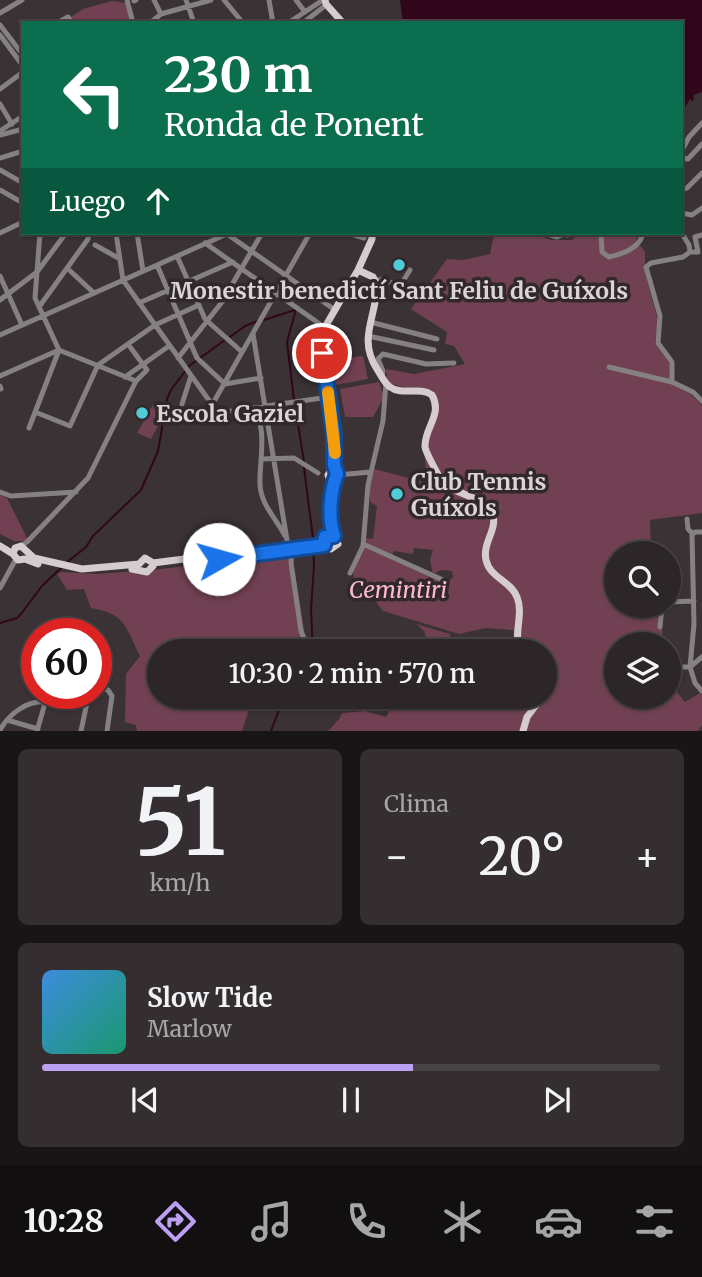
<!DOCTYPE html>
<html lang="es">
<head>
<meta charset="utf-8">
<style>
	body { margin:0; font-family:Merriweather,serif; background:#342e30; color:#f1f3f6; height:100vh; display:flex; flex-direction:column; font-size:26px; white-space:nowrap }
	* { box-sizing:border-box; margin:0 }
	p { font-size:23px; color:#a6a5a8 }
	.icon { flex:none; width:38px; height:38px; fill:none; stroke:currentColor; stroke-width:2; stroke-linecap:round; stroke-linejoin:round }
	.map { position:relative; height:731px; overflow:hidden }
	.details { display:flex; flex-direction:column; gap:18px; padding:18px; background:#181516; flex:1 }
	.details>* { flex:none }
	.guide { position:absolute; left:21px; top:21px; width:662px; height:214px; border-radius:0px; box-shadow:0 2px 5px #0004,0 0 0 2px #484345; background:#0b6e4f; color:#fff; overflow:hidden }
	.buttons { position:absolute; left:604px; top:541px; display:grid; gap:14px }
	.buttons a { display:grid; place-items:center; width:77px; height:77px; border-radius:50%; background:#2c2628; box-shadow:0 2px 5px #0004,0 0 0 2px #484345; font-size:35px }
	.speed { position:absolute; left:21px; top:618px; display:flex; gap:14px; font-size:35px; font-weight:700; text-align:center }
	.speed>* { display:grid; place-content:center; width:91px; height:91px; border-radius:50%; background:#2c2628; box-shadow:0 2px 5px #0004,0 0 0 2px #484345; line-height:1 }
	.speed .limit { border:10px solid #d22; background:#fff; color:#111 }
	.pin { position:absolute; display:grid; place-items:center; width:60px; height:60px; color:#fff; margin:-30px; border:4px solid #fff; border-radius:50%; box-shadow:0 2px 7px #0007 }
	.me { position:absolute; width:77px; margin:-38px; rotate:83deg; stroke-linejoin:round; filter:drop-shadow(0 0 5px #0008) }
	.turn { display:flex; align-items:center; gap:24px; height:147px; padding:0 28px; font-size:32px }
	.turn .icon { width:91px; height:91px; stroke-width:2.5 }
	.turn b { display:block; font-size:49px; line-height:60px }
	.then { display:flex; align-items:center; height:66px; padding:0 28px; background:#0003; gap:14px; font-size:26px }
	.big { font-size:52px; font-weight:600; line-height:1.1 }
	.details .card { flex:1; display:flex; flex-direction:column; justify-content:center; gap:10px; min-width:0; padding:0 24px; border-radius:10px; background:#342e30 }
	.details .dial { align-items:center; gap:0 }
	.dial b { font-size:91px; line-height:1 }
	.song { display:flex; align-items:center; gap:21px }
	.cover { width:84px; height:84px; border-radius:10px; background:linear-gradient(135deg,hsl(210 70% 55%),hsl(160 70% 35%)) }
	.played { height:7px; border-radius:4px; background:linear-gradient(90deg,#bca0f2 60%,#484345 60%) }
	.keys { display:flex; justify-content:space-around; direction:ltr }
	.heat { display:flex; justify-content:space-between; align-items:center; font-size:38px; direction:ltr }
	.details .tiles { flex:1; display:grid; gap:18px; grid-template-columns:1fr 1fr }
	.card:last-child { grid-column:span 2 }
	.trip { position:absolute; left:147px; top:639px; width:410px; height:70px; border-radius:35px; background:#2c2628; box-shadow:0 2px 5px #0004,0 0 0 2px #484345; font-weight:600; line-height:70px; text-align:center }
	.tabs { display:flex; height:112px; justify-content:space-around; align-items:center; background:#120f10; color:#a6a5a8 }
	.tabs .icon { width:49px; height:49px }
	.tabs .current { color:#bca0f2 }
	.tabs b { font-size:32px; color:#f1f3f6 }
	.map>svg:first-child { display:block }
	.green { fill:#714153 }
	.water { fill:#31061b }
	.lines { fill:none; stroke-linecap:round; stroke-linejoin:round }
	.stream { stroke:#31061b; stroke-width:2 }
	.minor { stroke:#858082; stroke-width:5 }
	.major { stroke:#d6cccf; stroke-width:7 }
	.route-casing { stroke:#114b97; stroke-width:18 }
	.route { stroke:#1a73e8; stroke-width:12 }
	.slow { stroke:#f59e0b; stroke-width:12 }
	.poi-dot { fill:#52cbd9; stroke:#30282b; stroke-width:2.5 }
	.labels { text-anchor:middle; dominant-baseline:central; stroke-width:7; stroke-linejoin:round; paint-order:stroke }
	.poi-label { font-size:23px; font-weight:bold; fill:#dad4d6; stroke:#30282b; text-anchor:start }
	.park-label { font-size:23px; font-style:italic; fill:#fdbad2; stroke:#30282b }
</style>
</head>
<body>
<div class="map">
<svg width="702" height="731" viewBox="0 0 702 731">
	<rect width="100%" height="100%" fill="#3a3235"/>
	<path class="green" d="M112 1 126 3 131 23H74L71 17 83 9Z
		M497 233H530L551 240H572L579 233H639L636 240 645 252V273L658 321 655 343 670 364V383L690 394 702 405V513L650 520 651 553H616V606H657L659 623 662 627 663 644H616V696H668L669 683 685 702 700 693 702 695V725L698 731H328L340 718 342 713 365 711 386 717 397 697 544 696V651H515L513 630 486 628 459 634 383 611 373 598 355 583 353 572 365 546 447 584 453 577 452 571 441 570 433 574 430 560 433 550 414 548 413 554 394 551 392 555 364 543 365 538 373 539 377 506 370 502V481L374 469 424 482 427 480 424 451 430 432 434 392C418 384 401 392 387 380L386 369 414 374 465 364 454 346 445 344 447 332 411 309 447 259 463 260 490 254 494 234Z
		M363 356 368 379 335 385 332 373 335 370 333 360Z
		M379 382 384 397 373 417H345L340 389Z
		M154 403 164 408 162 418 151 439 137 433Z
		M0 495 7 498 28 540 26 541H14L0 534Z
		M292 553 305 636 311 651H159V696L253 697 242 731H137L136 725 125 722 126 674 140 656C125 626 126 614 91 608L84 589 67 590 57 574 62 572 96 574 153 570Z
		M416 624 450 634V636L468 651H424L428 644 424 631Z"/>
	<path class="water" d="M400 0H702V92L694 95 693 102 690 99 681 114V23H403Z"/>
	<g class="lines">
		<path class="stream" d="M264 320 295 310
			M230 337 245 326 258 321
			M294 400 287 342 296 309
			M295 405 304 462
			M304 468 313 538
			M313 544 314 566 311 609 313 651
			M66 563 86 547 93 536 141 490 158 451 167 399 171 390 189 366 225 340
			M0 623 17 618 21 614 42 586 62 567
			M271 731 280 707 288 696"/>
		<path class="minor" d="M127 0 133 23
			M154 0 161 14
			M186 0 194 23
			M224 0 243 23
			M269 0 273 23
			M296 0 305 12
			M134 1 136 0
			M0 13 22 0
			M57 23 68 17 72 23
			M150 23 161 14 211 0
			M288 23 323 0
			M303 23 326 5
			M0 25 23 55
			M0 35 23 66
			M0 89 23 72
			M0 104 12 124
			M0 131 23 116
			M0 135 23 129
			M681 152 689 137 702 123
			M0 158 23 151
			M681 158 688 159 702 144
			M0 170 23 183
			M0 190 23 203
			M681 190 687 188 702 173
			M681 213 692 215 702 208
			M681 232 689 245 690 252
			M0 233 23 222
			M40 233 35 298 59 350
			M116 233 123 280 218 413 329 397
			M137 233 143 271
			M348 233 364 238
			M381 233H385
			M544 233 557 237 563 234
			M561 233 567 235 574 233
			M601 233 602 252 609 257C623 254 640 248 643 233
			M227 234 335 310
			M702 235 695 237 698 252H690L683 257 651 263 646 267 660 316 658 343 672 362V382L693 392 702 401
			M205 243 324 327
			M95 245 120 259
			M177 256 205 319 242 352
			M157 265 197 358 225 384 261 378
			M67 268 94 293
			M0 276 22 325
			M376 281 382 279 400 286 410 270
			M0 300 37 272 66 233
			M139 303 233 262
			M39 307 88 239V233
			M370 322 437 339
			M253 334 288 546
			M0 335 229 233
			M368 336 434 350
			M59 350 136 381
			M178 358 222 302 262 233
			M609 367 672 382
			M0 376 59 350
			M125 377 169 346
			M382 378 383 371 378 359 383 354 426 364 454 363
			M0 386 1 389
			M182 404 191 376
			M212 405 310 233
			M251 409C269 421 259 464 260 483 260 504 276 518 285 536
			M35 412 70 426 98 365 155 325 199 305
			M29 428 59 350
			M261 459 294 458 318 473
			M337 475 371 472
			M0 492 11 496 76 492
			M687 519 688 529 693 534
			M702 532H695L692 535 694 624 690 667 695 683 702 691
			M363 544 443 580
			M21 546 27 542 88 478 136 381 147 370 128 344
			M292 550 291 563 301 631 309 651
			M350 573 363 546 368 485 383 421 386 383
			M0 588 16 559
			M668 602 694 601
			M660 627 662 606
			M668 667H690
			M690 667 702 657
			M96 687 108 690 112 696 107 731
			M7 720 38 729
			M0 730C9 714 27 700 46 702
			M37 731 48 693
			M81 731 89 693"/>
		<path class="major" d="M325 0 326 4 343 23
			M358 270 373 277 377 284C377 317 357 338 377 369 381 375 384 383 390 387 402 396 420 386 432 395 443 415 424 428 425 447 426 453 438 475 442 481 452 494 478 494 492 512 499 529 482 542 486 560 490 578 511 581 517 597 524 614 513 633 520 651
			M332 485 337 474 334 465V437L323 360 321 334 358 270 372 239V233
			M0 546 13 554 18 560 25 559 38 564
			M317 546 324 545 331 549 338 544 331 527 332 486 328 475 334 465
			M13 554 15 548 21 546 34 558 82 569 139 564 145 558 153 563 323 541
			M132 569 147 572 153 566
			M544 672V691
			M523 731 527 717 543 696"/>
	</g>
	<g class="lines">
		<g class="route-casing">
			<path id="route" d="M219 559 324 545 325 537 334 536C328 518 330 491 337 474L334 465V435L322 353"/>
		</g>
		<use href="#route" class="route"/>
		<path class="slow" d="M328 392 335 453"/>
	</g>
	<g class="poi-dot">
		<circle cx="399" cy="265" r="7"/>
		<circle cx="142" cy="413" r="7"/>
		<circle cx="397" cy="494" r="7"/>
	</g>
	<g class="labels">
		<g class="poi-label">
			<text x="399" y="290" text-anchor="middle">Monestir benedictí Sant Feliu de Guíxols</text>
			<text x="156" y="413">Escola Gaziel</text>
			<text x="411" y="481">Club Tennis<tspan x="411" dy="26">Guíxols</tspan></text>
		</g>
		<g class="park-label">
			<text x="398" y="589">Cemintiri</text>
		</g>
	</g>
</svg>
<div class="buttons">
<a><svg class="icon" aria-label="search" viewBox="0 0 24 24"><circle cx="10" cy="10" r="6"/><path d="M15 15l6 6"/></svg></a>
<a><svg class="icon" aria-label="layers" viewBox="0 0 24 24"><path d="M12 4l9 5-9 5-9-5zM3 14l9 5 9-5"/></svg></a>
</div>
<div class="speed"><div class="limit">60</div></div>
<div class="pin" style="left:322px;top:353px;background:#d93025"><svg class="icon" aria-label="arrive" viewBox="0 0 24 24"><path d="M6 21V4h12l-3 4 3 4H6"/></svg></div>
<svg class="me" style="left:219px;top:559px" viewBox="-20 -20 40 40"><circle r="19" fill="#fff"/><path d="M0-13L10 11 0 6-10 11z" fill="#1a73e8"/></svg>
<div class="trip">10:30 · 2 min · 570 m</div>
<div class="guide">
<div class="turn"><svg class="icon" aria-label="left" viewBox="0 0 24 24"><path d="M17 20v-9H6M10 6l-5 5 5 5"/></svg><div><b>230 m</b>Ronda de Ponent</div></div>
<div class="then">Luego<svg class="icon" aria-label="ahead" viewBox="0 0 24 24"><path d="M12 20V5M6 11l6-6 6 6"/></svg></div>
</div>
</div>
<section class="details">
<div class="tiles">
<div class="card dial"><b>51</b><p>km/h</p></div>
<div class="card"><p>Clima</p>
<div class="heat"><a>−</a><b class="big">20°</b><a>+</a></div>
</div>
<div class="card">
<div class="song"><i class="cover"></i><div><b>Slow Tide</b><p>Marlow</p></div></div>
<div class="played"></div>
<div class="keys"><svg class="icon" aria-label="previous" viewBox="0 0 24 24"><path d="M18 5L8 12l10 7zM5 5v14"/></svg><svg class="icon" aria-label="pause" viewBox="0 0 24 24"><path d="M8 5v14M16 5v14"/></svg><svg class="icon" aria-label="next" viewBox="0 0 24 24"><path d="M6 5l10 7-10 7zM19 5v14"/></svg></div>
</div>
</div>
</section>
<nav class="tabs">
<b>10:28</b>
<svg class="icon current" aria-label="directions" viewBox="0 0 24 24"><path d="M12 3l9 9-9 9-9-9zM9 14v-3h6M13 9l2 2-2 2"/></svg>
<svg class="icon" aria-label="music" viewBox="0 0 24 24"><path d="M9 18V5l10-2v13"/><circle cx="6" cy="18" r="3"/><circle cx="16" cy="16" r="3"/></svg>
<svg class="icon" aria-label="phone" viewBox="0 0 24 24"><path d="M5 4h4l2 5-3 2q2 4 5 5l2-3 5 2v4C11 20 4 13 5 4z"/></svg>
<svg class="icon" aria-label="climate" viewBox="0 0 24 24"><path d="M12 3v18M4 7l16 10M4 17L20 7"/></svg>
<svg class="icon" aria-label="car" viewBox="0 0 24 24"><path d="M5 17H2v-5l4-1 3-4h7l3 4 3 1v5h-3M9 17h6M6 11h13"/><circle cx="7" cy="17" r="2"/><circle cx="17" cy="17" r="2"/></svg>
<svg class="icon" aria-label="filters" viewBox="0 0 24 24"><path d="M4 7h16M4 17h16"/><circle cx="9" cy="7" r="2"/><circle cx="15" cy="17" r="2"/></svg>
</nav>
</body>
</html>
